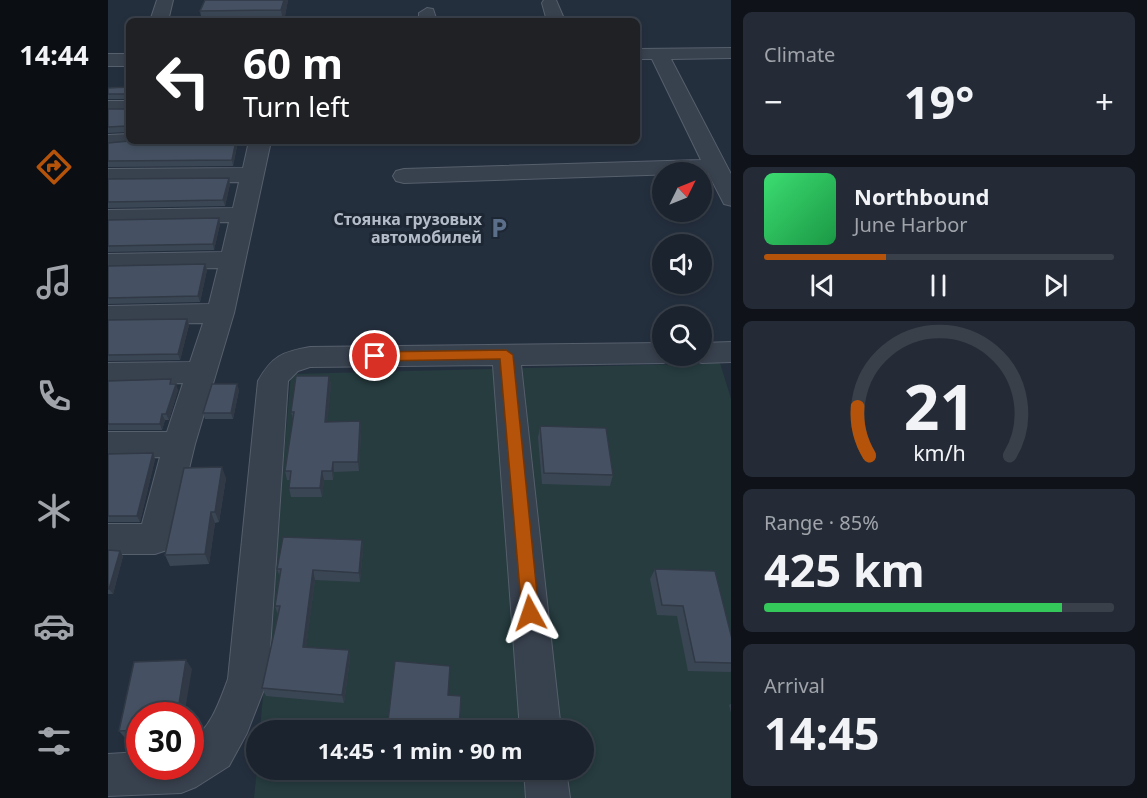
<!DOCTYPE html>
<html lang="en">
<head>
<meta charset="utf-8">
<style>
	body { margin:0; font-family:"Noto Sans",sans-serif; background:#242b36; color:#f1f3f6; height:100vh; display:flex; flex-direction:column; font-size:22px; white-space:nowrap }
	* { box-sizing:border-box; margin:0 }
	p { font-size:20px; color:#a0a4aa }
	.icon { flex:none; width:33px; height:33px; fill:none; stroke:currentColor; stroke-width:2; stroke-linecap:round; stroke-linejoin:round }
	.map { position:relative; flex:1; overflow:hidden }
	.sheet { display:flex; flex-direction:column; gap:12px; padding:12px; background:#0f1319; width:416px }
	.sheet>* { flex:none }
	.hud { position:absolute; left:18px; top:18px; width:514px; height:126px; border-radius:9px; box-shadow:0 3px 9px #0003,0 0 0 2px #39404a; background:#202124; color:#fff; overflow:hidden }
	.needle { width:39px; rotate:47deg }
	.buttons { position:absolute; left:544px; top:162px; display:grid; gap:12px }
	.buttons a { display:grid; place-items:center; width:60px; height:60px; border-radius:50%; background:#1b232e; box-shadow:0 3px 9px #0003,0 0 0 2px #39404a; font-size:30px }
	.speed { position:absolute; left:18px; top:702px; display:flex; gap:12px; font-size:30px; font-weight:700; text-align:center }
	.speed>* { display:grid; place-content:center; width:78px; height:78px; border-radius:50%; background:#1b232e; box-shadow:0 3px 9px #0003,0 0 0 2px #39404a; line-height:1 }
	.speed .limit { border:9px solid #d22; background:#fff; color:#111 }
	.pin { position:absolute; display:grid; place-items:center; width:51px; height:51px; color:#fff; margin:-26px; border:3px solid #fff; border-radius:50%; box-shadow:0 2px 6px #0007 }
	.me { position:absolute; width:66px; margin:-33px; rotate:355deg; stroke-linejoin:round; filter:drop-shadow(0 0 4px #0008) }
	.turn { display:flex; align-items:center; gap:21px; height:126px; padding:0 18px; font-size:27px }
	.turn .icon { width:78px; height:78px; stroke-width:2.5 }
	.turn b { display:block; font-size:42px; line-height:51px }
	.big { font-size:45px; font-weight:700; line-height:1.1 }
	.sheet .tile { flex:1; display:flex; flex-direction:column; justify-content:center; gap:9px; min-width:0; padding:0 21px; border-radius:9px; background:#242b36 }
	.sheet .dial { align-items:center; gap:0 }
	.dial svg { height:156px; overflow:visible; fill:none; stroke:#39404a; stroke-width:7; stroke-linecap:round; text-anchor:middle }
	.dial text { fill:#f1f3f6; stroke:none }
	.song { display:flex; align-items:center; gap:18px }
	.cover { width:72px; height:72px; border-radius:9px; background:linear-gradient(135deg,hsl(140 70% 55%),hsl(140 70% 35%)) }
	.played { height:6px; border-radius:3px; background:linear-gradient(90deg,#b45309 35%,#39404a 35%) }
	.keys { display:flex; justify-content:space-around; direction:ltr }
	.heat { display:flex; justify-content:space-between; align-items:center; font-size:33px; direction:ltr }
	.charge { height:9px; border-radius:4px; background:linear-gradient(90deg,#34c759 85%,#39404a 0) }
	.trip { position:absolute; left:138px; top:720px; width:348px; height:60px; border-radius:30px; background:#1b232e; box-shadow:0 3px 9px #0003,0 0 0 2px #39404a; font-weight:700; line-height:60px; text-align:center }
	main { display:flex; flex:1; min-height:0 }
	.tab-bar { display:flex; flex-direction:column; width:108px; justify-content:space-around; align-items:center; background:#0b0e12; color:#a0a4aa }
	.tab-bar .icon { width:42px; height:42px }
	.tab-bar .on { color:#b45309 }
	.tab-bar b { font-size:27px; color:#f1f3f6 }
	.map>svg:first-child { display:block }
	.green { fill:#263c3f }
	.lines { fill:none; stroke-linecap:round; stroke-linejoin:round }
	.minor-casing { stroke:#565f6c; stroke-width:2 }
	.minor { fill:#38414e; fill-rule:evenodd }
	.wall { fill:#3b4654 }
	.shaded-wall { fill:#303945 }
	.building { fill:#455162; stroke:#303945; stroke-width:1.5 }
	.route { fill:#b45309; stroke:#753606; stroke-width:1.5 }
	.labels { text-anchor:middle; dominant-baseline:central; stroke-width:6; stroke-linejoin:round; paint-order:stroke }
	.poi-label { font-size:16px; font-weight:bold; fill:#b4bcc9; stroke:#1d2633; text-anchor:end }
</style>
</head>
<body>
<main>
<nav class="tab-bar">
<b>14:44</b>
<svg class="icon on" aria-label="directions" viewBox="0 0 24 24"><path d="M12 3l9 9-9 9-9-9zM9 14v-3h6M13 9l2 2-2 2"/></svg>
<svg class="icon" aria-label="music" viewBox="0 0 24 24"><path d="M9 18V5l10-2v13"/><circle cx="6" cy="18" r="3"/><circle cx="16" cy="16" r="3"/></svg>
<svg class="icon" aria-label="phone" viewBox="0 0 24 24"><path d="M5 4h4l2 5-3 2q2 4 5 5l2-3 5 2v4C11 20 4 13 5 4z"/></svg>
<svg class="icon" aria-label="climate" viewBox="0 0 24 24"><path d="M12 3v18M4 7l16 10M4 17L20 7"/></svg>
<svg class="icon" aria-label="car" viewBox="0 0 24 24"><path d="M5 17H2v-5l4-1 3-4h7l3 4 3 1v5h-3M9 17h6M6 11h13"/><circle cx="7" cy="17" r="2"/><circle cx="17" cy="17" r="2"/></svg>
<svg class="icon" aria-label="filters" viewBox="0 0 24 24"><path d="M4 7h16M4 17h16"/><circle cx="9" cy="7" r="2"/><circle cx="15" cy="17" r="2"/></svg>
</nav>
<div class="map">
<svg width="624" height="798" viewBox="0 0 624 798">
	<rect width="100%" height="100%" fill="#242f3e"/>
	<path class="green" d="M612 363 624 402 623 798H146L149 770H476V730H152L183 374Z"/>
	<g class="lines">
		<g class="minor-casing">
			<path id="minor" d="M49 0H65L60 21H42Z
				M436 0H448L457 21H439L434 3Z
				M319 8 325 9 329 21H311V13Z
				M624 48V58L563 59 624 176V206L616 204 600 173 296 183 288 181 285 176 288 171 296 169 593 160 544 59H530V49Z
				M0 54H21V66H0Z
				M0 101H21V113H0Z
				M21 134V141H31L28 144 0 147V135Z
				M141 141H163L126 313 87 444 64 539 59 550 47 554H0V524H34L52 457 0 458V432H59L75 383 0 385V363L82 362 95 323 0 324V306L101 304 110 268 0 270V254L114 252 121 222 0 224V210L125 208 131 182 0 183V169L135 168Z
				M624 342V362L594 363 584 360 581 356H594V343Z
				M555 343V356H568L565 360 555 363 413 365 453 730H412L385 365 202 367 190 371 180 381 160 679 139 733 121 766 88 787 73 793 0 796V754L32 752V766H82V741C103 729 112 700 120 679L150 381C164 356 174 352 202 347Z
				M416 770H458L462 798H418Z"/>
		</g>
		<use href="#minor" class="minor"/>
	</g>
	<path class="wall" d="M97 0H180L176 21H94L92 11Z
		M21 87V132L0 133V109H21V99H0V88Z
		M21 141H130L125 166 0 167V143Z
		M0 179 122 184 117 206 0 208Z
		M111 218 112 224 106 250 0 252V220Z
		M97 264 99 270 92 302 0 304V266Z
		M79 319 81 325 72 360 0 361V320Z
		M221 376 223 385 219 422 252 421 253 431 251 471 226 472 225 480H216L214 497H183L181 488 182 480H179L177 471 185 419 183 412Z
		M0 381 65 384 70 390 61 420H57L54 430H0Z
		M131 390 125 419H97L95 413Z
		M432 426 505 475 502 486 434 484 430 438Z
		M45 453 47 459 32 522H0V454Z
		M118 478 111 522 107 523 101 564 62 566 57 555Z
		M254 540 255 550 252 582 207 580 198 647 241 650 242 659 236 703 158 696 154 688 170 615 167 606 172 577 169 569Z
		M0 550 15 556 5 594H0Z
		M547 569 624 639V671L622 672 580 671 569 616 549 615 542 579Z
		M84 669 32 716V738L18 739 11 731Z
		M624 703V717L621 705Z"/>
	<path class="shaded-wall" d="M176 0H180L176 21H175L173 10Z
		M128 141H130L125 166 124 160Z
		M121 178 122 184 117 206 115 200Z
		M111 218 112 224 106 250 105 244Z
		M97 264 99 270 92 302 90 296Z
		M79 319 81 325 72 360 70 354Z
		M221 376 223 385 219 431 217 422Z
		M68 384 70 390 61 420 58 414Z
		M129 384 131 390 125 419 123 413Z
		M54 414 57 420 54 430 52 424Z
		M252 421 253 431 251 471 250 462Z
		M45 453 47 459 32 522 29 516Z
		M225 462 226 472 225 480 224 471Z
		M114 467 118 478 111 522 107 512Z
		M214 471 216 480 214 497 212 488Z
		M103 512 107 523 101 564 97 554Z
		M254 540 255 550 252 582 251 573Z
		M12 551 15 556 5 594 1 589Z
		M205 570 207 580 197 656 195 647Z
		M241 650 242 659 236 703 234 695Z
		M78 660 84 669 76 716H69Z"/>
	<path class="building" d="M97 0H176L173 10 92 11Z
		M21 87V132L19 126 0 127V109H21V94H0V88Z
		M21 141H128L124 160 0 161V143Z
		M121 178 115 200 0 202V179Z
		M111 218 105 244 0 246V220Z
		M97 264 90 296 0 298V266Z
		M79 319 70 354 0 355V320Z
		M188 376H221L217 422 252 421 250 462H225L224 471H214L212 488H181L183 471H177L186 412H183Z
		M63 379 62 384H68L58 414H54L52 424H0V381Z
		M104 384H129L123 413H95Z
		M432 426 498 428 505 475 436 473Z
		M45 453 29 516H0V454Z
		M114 467 107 512H103L97 554 57 555 76 468Z
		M175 537 254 540 251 573 205 570 195 647 241 650 234 695 154 688 172 606H167L173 569H169Z
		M0 550 12 551 1 589H0Z
		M547 569 607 571 624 639V663L587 662 575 606 554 605Z
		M78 660 69 716H32V730L11 731 26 662Z
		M287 661 342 666 340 695 353 696 351 730H279Z"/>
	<path class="route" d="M398 350 405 355 431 613 428 619 422 621 416 619 414 613 392 359 267 361 261 356 267 352Z"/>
	<defs>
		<g id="parking-bare" transform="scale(1.62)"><path d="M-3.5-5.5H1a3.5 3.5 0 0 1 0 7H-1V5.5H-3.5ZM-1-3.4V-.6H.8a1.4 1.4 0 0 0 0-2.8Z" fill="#5c6f8a" stroke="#1d2633" stroke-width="2.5" paint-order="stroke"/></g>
	</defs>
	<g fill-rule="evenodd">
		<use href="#parking-bare" x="391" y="228"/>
	</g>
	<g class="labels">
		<g class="poi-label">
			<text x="374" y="219">Стоянка грузовых<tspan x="374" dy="18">автомобилей</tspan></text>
		</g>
	</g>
</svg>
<div class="buttons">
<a><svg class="needle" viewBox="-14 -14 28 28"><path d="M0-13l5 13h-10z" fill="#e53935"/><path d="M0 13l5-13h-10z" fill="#a0a4aa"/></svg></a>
<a><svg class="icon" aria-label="sound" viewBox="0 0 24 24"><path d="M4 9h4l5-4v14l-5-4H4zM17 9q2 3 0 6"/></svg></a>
<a><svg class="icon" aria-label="search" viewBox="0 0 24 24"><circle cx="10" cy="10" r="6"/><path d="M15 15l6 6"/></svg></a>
</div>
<div class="speed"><div class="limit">30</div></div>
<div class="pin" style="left:267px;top:356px;background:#d93025"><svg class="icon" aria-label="arrive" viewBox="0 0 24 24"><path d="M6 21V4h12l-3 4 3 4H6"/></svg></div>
<svg class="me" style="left:422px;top:613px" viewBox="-20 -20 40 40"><path d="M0-17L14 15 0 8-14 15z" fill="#b45309" stroke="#fff" stroke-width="4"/></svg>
<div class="trip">14:45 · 1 min · 90 m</div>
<div class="hud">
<div class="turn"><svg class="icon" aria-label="left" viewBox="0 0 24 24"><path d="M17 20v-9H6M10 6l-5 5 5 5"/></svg><div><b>60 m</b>Turn left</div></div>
</div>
</div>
<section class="sheet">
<div class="tile"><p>Climate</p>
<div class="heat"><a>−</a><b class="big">19°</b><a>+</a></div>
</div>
<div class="tile">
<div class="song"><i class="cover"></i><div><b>Northbound</b><p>June Harbor</p></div></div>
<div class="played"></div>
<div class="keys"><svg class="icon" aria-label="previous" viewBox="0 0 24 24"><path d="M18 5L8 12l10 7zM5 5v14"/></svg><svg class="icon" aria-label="pause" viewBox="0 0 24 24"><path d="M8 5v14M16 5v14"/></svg><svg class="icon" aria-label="next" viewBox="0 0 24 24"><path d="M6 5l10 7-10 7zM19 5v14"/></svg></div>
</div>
<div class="tile dial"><svg viewBox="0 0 100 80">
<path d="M14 69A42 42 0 1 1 86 69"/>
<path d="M14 69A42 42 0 0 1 8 44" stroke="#b45309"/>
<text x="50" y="56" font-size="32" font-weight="700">21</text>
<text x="50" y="72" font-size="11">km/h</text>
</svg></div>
<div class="tile"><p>Range · 85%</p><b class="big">425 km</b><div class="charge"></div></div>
<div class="tile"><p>Arrival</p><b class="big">14:45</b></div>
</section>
</main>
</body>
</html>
